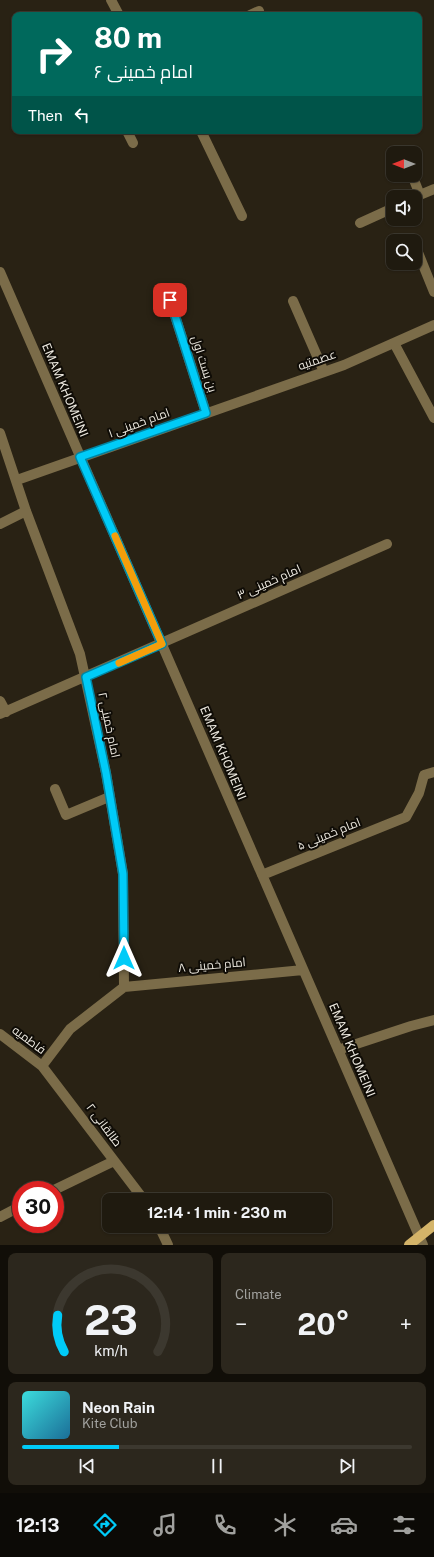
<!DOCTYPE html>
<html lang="en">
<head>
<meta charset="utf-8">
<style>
	body { margin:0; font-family:"Public Sans",Cairo,sans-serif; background:#2c271d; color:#f1f3f6; height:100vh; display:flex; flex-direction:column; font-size:15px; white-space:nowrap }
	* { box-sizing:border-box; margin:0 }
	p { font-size:13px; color:#a1a19e }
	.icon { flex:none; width:22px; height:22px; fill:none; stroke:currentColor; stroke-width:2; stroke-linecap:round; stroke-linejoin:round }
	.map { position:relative; height:1245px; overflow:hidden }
	.details { display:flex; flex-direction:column; gap:8px; padding:8px; background:#110e08; flex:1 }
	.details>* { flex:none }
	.hud { position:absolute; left:12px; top:12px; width:410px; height:122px; border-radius:8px; box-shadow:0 1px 3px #0004,0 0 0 1px #3c382f; background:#00695c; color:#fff; overflow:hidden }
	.needle { width:26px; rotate:270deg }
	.buttons { position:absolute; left:386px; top:146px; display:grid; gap:8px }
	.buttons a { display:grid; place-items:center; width:36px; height:36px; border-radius:8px; background:#1f1a0f; box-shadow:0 1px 3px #0004,0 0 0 1px #3c382f; font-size:20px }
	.speed { position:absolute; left:12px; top:1181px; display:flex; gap:8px; font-size:20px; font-weight:700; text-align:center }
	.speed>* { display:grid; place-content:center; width:52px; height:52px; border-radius:50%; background:#1f1a0f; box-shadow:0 1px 3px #0004,0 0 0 1px #3c382f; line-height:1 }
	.speed .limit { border:6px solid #d22; background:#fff; color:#111 }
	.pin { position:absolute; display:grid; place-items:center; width:34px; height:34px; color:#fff; margin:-17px; border-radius:8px; box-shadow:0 2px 6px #0006 }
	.me { position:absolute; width:44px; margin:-22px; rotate:0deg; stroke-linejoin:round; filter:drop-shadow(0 0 3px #0008) }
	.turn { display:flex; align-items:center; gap:14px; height:84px; padding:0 16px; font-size:18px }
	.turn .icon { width:52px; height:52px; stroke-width:2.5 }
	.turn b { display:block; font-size:28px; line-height:34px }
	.then { display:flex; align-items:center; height:38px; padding:0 16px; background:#0003; gap:8px; font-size:15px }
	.big { font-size:30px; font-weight:700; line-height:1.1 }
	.details .tile { flex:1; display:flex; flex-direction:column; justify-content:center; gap:6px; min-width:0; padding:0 14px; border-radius:8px; background:#2c271d }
	.details .dial { align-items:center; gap:0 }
	.dial svg { height:104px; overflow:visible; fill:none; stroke:#3c382f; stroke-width:7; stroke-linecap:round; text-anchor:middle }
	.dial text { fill:#f1f3f6; stroke:none }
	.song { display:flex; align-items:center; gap:12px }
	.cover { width:48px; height:48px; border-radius:6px; background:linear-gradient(135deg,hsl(180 70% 55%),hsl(200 70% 35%)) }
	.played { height:4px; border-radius:2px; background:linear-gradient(90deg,#00cbf8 25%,#3c382f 25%) }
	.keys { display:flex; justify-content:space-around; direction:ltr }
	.heat { display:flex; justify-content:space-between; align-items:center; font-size:22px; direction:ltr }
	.details .tiles { flex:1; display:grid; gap:8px; grid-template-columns:1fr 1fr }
	.tile:last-child { grid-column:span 2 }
	.trip { position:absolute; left:102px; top:1193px; width:230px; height:40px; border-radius:8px; background:#1f1a0f; box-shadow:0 1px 3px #0004,0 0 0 1px #3c382f; font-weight:700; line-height:40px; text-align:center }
	.tabs { display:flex; height:64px; justify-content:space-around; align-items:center; background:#0c0a06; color:#a1a19e }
	.tabs .icon { width:28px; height:28px }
	.tabs .current { color:#00cbf8 }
	.tabs b { font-size:18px; color:#f1f3f6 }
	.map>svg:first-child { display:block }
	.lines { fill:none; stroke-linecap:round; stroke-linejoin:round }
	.minor { stroke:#7b6c49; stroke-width:10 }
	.major { stroke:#d4b469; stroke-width:10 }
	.route-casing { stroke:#0084a1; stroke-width:10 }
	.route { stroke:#00cbf8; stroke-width:7 }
	.slow { stroke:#f59e0b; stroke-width:7 }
	.labels { text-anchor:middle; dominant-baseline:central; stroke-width:4; stroke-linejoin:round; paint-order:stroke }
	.street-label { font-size:12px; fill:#efebe2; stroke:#0f0c06 }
</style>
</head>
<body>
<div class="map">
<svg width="434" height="1245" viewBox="0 0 434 1245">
	<rect width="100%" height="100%" fill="#292214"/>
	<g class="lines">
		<path class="minor" d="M111 0 119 15
			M250 15 259 11
			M127 131 133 143
			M201 131 242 216
			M412 175 420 195
			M415 197 434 189
			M360 223 393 208
			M415 245 434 292
			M0 272 423 1245
			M170 300 206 413
			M293 301 324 372
			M394 343 434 418
			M0 433 26 511 80 654 106 773 123 874 124 987
			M17 480 344 365 434 325
			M0 524 26 511
			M0 701 6 712
			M0 714 387 544
			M55 789 66 815 109 797
			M262 875 406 817 419 793 424 775 434 772
			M124 987 303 970
			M0 1034 42 1066 144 1200
			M338 1050 411 1026 434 1020
			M42 1066 70 1029 124 987
			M54 1190 114 1161
			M0 1217 21 1206
			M159 1226 168 1245"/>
		<path class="major" d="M409 1245 434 1225"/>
	</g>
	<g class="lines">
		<g class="route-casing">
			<path id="route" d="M124 958 123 874 106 773 86 677 162 644 80 457 206 413 170 300"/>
		</g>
		<use href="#route" class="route"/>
		<path class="slow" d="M115 536 162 644 119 663"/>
	</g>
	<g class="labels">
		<g class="street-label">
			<text transform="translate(317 360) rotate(-19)">عصمتیه</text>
			<text transform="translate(204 364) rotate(72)">بن بست اول</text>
			<text transform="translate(65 390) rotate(67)">EMAM KHOMEINI</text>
			<text transform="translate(139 423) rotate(-20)">امام خمینی ۱</text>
			<text transform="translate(269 582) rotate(-24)">امام خمینی ۳</text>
			<text transform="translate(109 725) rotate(78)">امام خمینی ۲</text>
			<text transform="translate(223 753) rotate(67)">EMAM KHOMEINI</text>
			<text transform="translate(329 834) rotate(-22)">امام خمینی ۵</text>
			<text transform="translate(212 965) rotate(-5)">امام خمینی ۸</text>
			<text transform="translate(29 1040) rotate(37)">فاطمیه</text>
			<text transform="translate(352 1050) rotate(67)">EMAM KHOMEINI</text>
			<text transform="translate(104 1125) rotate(53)">طالقانی ۲</text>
		</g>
	</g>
</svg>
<div class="buttons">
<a><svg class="needle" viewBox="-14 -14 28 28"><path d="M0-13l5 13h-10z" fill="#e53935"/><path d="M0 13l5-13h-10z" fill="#a1a19e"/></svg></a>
<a><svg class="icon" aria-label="sound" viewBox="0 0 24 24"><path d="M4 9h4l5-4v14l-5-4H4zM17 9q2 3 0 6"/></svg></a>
<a><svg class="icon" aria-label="search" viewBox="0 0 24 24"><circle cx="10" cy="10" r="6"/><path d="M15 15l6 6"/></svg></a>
</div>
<div class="speed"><div class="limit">30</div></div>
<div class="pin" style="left:170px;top:300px;background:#d93025"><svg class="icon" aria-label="arrive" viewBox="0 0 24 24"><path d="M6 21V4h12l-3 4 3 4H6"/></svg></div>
<svg class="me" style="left:124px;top:958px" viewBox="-20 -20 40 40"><path d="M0-17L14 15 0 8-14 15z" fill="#00cbf8" stroke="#fff" stroke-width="4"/></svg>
<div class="trip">12:14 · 1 min · 230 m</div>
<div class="hud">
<div class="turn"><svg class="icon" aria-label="right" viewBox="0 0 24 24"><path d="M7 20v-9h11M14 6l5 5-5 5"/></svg><div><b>80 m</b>امام خمینی ۶</div></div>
<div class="then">Then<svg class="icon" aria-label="left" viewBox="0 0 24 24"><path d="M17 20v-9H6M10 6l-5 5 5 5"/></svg></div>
</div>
</div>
<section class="details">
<div class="tiles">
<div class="tile dial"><svg viewBox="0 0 100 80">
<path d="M14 69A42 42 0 1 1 86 69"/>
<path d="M14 69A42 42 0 0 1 9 41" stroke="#00cbf8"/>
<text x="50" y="56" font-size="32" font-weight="700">23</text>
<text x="50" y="72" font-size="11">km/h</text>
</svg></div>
<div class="tile"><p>Climate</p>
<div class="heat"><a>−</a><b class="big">20°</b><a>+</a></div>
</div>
<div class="tile">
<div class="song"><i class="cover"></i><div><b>Neon Rain</b><p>Kite Club</p></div></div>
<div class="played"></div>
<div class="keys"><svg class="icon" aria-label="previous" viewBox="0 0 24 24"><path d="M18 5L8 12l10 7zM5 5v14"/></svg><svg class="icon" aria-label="pause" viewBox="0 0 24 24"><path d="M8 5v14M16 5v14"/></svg><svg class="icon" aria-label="next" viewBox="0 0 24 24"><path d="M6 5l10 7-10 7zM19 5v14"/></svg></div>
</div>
</div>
</section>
<nav class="tabs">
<b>12:13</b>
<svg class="icon current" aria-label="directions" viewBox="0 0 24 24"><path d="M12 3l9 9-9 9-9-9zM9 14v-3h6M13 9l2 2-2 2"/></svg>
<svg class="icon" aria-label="music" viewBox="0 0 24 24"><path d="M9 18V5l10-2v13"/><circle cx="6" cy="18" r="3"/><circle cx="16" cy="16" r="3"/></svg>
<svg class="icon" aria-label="phone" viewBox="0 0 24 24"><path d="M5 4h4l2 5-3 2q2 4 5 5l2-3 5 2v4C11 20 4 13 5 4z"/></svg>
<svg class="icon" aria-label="climate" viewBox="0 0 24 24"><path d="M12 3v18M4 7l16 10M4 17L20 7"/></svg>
<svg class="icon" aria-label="car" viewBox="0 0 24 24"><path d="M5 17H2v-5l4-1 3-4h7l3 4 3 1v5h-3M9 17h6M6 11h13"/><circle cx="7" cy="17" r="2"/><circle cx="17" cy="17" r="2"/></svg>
<svg class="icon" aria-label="filters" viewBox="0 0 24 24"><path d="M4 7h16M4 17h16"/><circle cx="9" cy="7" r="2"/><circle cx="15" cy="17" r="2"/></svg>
</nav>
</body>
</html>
